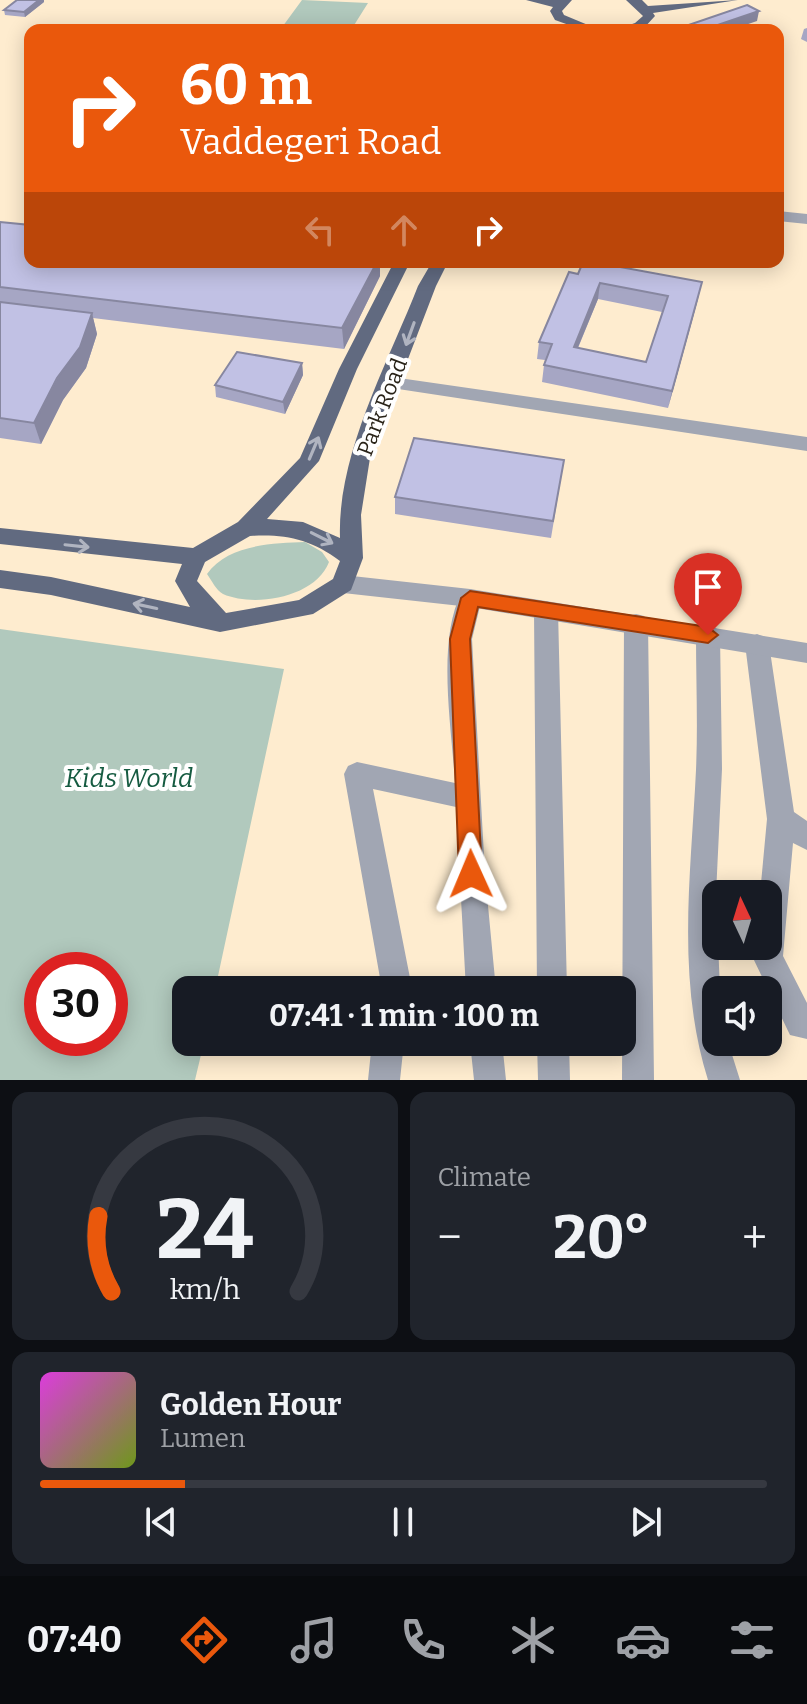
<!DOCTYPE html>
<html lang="en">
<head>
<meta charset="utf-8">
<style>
	body { margin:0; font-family:Bitter,serif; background:#20242c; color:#f1f3f6; height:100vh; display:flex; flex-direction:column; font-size:30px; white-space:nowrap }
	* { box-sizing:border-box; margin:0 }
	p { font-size:26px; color:#9ea1a6 }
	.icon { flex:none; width:44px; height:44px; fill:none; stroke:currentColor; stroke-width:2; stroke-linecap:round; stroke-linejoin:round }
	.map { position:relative; height:1080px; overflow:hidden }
	.sheet { display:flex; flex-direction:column; gap:12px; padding:12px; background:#0d0f14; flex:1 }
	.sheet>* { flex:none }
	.top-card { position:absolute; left:24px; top:24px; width:760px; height:244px; border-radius:16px; box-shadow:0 4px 20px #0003; background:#ea580c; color:#fff; overflow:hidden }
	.needle { width:52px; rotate:356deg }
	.controls { position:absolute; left:702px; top:880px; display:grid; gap:16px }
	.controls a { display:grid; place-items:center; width:80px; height:80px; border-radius:16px; background:#171b24; box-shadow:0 4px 20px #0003; font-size:40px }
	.speed { position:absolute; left:24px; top:952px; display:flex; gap:16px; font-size:40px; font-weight:700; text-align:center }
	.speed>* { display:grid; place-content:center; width:104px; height:104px; border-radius:50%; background:#171b24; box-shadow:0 4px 20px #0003; line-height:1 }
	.speed .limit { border:12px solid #d22; background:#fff; color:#111 }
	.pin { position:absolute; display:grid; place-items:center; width:68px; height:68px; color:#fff; margin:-82px -34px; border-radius:50% 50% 50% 0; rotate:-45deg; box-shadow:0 0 8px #0007 }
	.pin .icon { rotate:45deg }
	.me { position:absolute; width:88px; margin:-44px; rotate:359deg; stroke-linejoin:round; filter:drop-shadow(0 0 6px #0008) }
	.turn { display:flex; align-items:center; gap:28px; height:168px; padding:0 24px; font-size:36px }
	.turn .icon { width:104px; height:104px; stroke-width:2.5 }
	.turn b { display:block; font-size:56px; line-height:68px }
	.lanes { display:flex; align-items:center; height:76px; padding:0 24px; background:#0003; justify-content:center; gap:40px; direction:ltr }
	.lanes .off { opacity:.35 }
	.big { font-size:60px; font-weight:700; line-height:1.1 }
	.sheet .widget { flex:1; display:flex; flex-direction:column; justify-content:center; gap:12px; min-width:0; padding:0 28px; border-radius:16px; background:#20242c }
	.sheet .dial { align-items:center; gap:0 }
	.dial svg { height:208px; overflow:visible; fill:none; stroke:#363941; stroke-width:7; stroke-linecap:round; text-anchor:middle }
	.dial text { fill:#f1f3f6; stroke:none }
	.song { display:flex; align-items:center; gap:24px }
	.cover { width:96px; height:96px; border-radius:12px; background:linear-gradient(135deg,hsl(300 70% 55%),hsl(80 70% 35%)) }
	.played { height:8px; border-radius:4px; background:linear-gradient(90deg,#ea580c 20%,#363941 20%) }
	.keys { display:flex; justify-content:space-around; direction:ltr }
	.heat { display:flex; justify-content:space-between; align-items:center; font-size:44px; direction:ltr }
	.sheet .tiles { flex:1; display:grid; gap:12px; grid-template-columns:1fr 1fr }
	.widget:last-child { grid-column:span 2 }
	.trip { position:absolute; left:172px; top:976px; width:464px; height:80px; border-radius:16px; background:#171b24; box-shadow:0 4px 20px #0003; font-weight:700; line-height:80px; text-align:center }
	.menu { display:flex; height:128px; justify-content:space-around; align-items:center; background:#090b0e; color:#9ea1a6 }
	.menu .icon { width:56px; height:56px }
	.menu .current { color:#ea580c }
	.menu b { font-size:36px; color:#f1f3f6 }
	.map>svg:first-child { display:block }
	.green { fill:#b1c9bd; fill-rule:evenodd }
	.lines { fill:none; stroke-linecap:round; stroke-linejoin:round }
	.minor { fill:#a1a6b3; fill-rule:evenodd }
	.tertiary { fill:#a1a6b3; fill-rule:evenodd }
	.primary { fill:#616a80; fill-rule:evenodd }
	.wall { fill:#a6a6c4; fill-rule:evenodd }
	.shaded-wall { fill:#8787a0 }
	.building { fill:#c1c1e4; stroke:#8787a0; stroke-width:2; fill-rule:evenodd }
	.oneway { stroke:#b0b4c0 }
	.route { fill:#ea580c; stroke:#983908; stroke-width:2 }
	.labels { text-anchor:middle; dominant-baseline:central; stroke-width:8; stroke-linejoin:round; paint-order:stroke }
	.street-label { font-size:22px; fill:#292318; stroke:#fff }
	.near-park-label { font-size:26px; font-style:italic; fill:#155b41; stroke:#fff }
</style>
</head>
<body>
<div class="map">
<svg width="807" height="1080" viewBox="0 0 807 1080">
	<rect width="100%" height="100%" fill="#feeccf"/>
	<path class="green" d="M302 0 368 3 351 30H280Z
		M305 542 322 552 329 562C316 597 255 608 223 594 216 590 212 581 207 574 227 545 272 543 305 542Z
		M0 629 284 669 215 990H186V1042H204L195 1080H0ZM110 970V1038H42V970Z"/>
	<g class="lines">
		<path class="minor" d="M778 211 807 214V224L778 221Z
			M392 377 807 437V451L385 387 382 383 385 379Z
			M470 589 478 592 482 598 472 639 485 874 496 990H466L456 807 373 789 410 978 409 990H379L380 978 344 774 348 766 357 762 455 783C452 729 436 640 462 592Z
			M546 601 554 604 558 610 567 990H537L534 610 538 604Z
			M636 614 644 616 648 623 654 1080H622L624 623 628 616Z
			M708 626 716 628 720 635 722 769 716 894 720 990H716V1042H728L740 1080H708C676 978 691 875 696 770 698 725 696 680 696 635L700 628Z
			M757 634 765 637 769 644 794 812 807 821V850L793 843 783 956 807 1003V1039L790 1035 753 958 754 946H768V894H760L767 819 745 644 749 637Z
			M372 1042H404L400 1080H368Z
			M470 1042H502L506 1080H474Z
			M537 1042H569L570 1080H538Z"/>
		<path class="tertiary" d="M343 575 470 589 807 643V663L470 607 343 593 335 590 332 584 335 578Z"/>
		<path class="primary" d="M526 0H572L562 11 564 15 600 30H583L555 20 550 11 553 7Z
			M626 0H642L648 6 738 0 653 13 655 16 643 29 615 30 635 23 643 16Z
			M394 262H410L357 369 319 461 267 519 303 522 340 538C337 454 388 363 418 286L432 262H448L436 286 370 458 361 515 363 558 351 590 313 614 220 632 51 595 0 588V570L51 577 190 607 175 581 182 564 0 544V528L193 548 238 522 300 458 339 369ZM250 536C286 534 310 539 340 561L333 579 299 600 226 613 197 581 205 562Z"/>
	</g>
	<path class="wall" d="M44 2 25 17 5 15 4 10Z
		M807 28V42L801 39 804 29Z
		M0 222 30 262H380V276L344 349 93 318 97 334 86 368 63 400 41 444 0 438Z
		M569 272 698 299 668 408 542 382 544 365 545 360 537 359 539 342ZM598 299 662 312 646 362 578 348Z
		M302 363 303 375 285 414 216 397 215 385Z
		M564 460 551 538 395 514V497Z"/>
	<path class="shaded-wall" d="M39 0H44V2L25 17 24 12Z
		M759 11 757 21 731 30H703Z
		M377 262H380V276L344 349 342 328Z
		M702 282 698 299 668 408 672 391Z
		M600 283 598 299 571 364 574 347Z
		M92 313 97 334 86 368 63 400 41 444 34 423Z
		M302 363 303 375 285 414 283 402Z"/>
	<path class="building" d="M17 0H39L24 12 4 10Z
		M747 5 759 11 703 30H674Z
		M0 222 30 225V262H377L342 328 0 287Z
		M583 262H593L702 282 672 391 544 365 552 344 539 342 569 272 578 274ZM600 283 668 296 646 362 574 347Z
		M0 302 92 313 80 347 57 378 34 423 0 418Z
		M237 352 302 363 283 402 215 385Z
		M414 438 564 460 553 521 395 497Z"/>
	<defs><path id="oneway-shaft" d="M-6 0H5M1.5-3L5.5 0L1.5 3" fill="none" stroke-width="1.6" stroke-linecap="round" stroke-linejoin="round" transform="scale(2)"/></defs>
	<g class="oneway">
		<use href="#oneway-shaft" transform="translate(410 334) rotate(110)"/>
		<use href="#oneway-shaft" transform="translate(314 448) rotate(-67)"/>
		<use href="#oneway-shaft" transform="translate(322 538) rotate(27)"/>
		<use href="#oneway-shaft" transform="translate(77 546) rotate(6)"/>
		<use href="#oneway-shaft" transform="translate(145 606) rotate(-168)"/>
	</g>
	<path class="route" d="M470 591 708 627 718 635 708 643 478 607 470 639 482 874 479 882 471 885 462 882 459 874 450 639 461 598Z"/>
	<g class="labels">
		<g class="street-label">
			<text transform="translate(382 407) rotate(-69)">Park Road</text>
		</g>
		<g class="near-park-label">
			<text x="129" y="778">Kids World</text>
		</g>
	</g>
</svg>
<div class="controls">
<a><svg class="needle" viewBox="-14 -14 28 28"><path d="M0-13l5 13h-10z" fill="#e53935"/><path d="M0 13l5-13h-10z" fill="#9ea1a6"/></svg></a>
<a><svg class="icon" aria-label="sound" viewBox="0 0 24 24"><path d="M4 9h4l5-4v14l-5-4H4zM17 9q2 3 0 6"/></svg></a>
</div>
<div class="speed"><div class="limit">30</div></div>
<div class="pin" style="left:708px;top:635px;background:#d93025"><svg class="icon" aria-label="arrive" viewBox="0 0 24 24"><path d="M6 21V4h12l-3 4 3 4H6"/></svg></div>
<svg class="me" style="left:471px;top:874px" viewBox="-20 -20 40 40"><path d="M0-17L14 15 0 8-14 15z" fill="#ea580c" stroke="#fff" stroke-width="4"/></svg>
<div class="trip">07:41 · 1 min · 100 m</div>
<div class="top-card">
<div class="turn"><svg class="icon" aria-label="right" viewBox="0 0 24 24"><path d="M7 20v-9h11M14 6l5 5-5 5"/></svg><div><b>60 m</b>Vaddegeri Road</div></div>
<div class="lanes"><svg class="icon off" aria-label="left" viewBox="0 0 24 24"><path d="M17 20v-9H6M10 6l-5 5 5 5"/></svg><svg class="icon off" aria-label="ahead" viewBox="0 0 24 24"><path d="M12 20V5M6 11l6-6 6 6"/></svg><svg class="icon" aria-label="right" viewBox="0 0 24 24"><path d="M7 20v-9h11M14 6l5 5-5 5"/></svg></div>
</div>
</div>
<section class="sheet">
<div class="tiles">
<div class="widget dial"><svg viewBox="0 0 100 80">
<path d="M14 69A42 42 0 1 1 86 69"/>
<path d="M14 69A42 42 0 0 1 9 40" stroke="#ea580c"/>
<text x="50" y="56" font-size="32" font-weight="700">24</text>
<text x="50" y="72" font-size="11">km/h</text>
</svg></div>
<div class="widget"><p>Climate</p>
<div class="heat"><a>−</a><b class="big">20°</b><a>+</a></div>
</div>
<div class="widget">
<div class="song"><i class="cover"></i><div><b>Golden Hour</b><p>Lumen</p></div></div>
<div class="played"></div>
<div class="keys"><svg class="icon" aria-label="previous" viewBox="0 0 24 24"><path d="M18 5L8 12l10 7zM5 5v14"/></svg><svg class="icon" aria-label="pause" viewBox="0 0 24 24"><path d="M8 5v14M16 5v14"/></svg><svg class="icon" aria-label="next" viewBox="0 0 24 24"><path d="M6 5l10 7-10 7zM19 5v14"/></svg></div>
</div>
</div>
</section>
<nav class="menu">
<b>07:40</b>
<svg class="icon current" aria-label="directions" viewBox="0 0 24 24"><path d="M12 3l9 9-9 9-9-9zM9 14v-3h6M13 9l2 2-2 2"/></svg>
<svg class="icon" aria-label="music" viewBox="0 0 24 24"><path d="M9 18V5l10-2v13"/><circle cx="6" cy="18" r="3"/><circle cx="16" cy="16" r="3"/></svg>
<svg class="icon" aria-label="phone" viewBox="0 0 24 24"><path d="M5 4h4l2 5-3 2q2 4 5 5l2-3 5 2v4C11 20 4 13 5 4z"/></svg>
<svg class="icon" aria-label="climate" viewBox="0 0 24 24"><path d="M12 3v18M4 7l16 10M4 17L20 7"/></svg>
<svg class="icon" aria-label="car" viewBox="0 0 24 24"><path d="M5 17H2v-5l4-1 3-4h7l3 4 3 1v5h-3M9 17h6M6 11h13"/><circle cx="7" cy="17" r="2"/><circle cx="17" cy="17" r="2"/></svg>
<svg class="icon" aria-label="filters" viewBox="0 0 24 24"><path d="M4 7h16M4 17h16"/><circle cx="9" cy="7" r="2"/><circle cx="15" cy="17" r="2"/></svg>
</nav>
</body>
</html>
